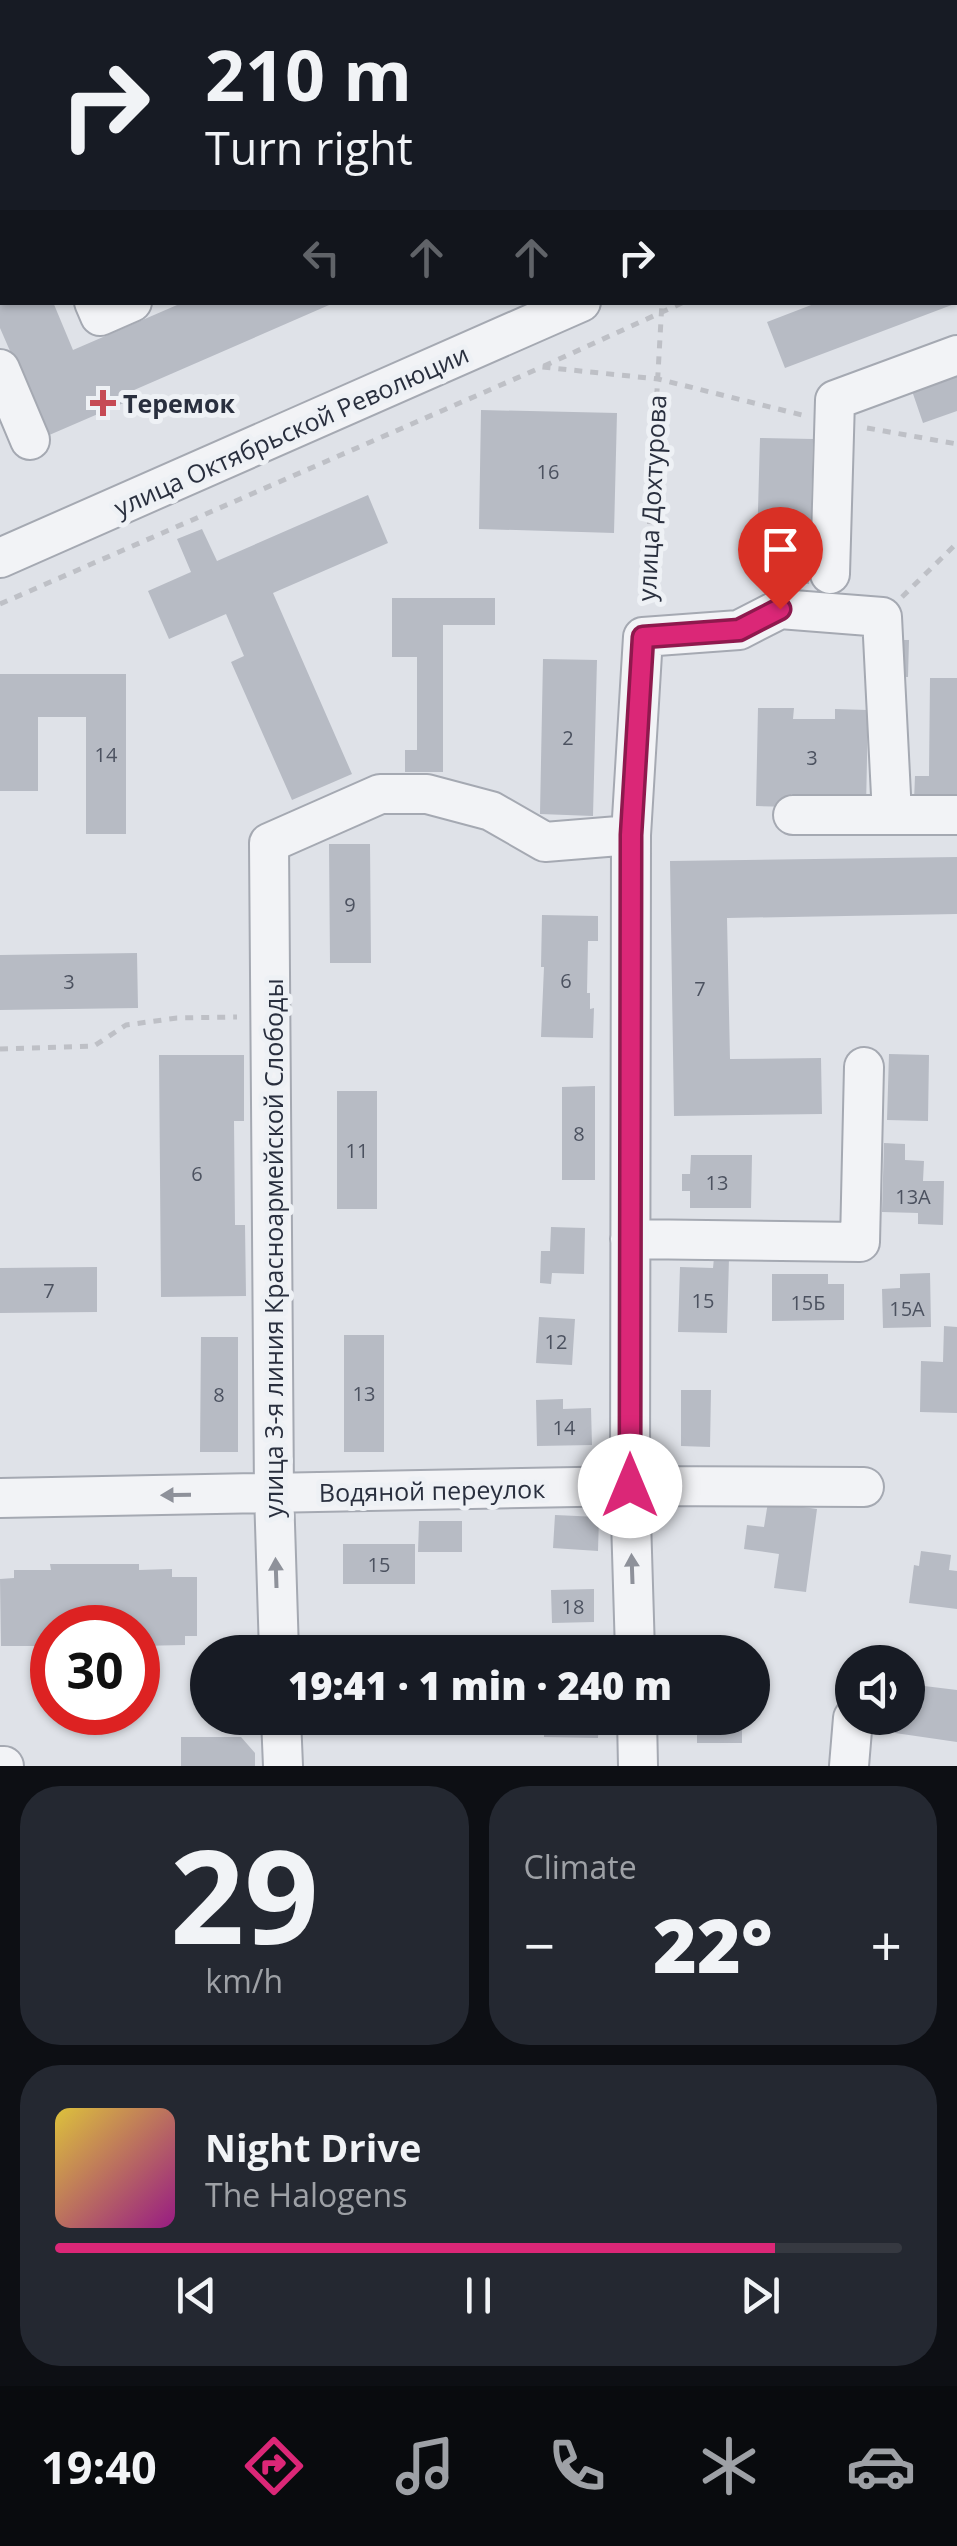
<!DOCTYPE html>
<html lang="en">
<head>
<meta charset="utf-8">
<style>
	body { margin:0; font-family:"Open Sans",sans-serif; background:#242831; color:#f1f3f6; height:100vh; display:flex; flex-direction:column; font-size:38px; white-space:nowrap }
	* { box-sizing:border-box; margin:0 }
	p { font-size:32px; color:#9ea1a6 }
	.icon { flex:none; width:55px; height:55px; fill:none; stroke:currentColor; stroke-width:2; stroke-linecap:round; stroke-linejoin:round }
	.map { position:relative; height:1766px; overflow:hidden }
	.details { display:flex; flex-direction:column; gap:20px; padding:20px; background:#0d0f14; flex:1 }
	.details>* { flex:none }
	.banner { position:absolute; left:0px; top:0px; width:958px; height:305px; box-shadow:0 2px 8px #0004; background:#171b24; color:#f1f3f6; overflow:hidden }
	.tools { position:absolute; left:835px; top:1645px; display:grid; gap:20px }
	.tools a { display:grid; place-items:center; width:90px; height:90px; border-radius:50%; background:#171b24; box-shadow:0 2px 8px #0004; font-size:50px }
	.speed { position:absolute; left:30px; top:1605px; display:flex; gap:20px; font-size:50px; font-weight:700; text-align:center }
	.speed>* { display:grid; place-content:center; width:130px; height:130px; border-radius:50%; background:#171b24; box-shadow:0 2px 8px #0004; line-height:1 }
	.speed .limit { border:15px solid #d22; background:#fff; color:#111 }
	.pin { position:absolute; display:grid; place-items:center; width:85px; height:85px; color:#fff; margin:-102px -42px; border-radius:50% 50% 50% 0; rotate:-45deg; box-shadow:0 0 10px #0007 }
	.pin .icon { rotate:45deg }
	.me { position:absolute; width:110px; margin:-55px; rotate:0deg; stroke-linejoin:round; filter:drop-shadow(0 0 8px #0008) }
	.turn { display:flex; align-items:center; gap:35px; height:210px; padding:0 40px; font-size:45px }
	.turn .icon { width:130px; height:130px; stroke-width:2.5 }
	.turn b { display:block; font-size:70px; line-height:85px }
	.lanes { display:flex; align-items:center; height:95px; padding:0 40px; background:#0003; justify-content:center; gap:50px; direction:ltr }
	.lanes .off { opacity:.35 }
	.big { font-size:75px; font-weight:800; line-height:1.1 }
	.details .card { flex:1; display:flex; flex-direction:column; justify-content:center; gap:15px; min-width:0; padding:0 35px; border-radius:40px; background:#242831 }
	.details .dial { align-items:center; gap:0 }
	.dial b { font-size:130px; line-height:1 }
	.song { display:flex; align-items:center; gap:30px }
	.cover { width:120px; height:120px; border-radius:15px; background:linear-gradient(135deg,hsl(50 70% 55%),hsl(310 70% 35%)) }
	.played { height:10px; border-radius:5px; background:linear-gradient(90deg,#db2777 85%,#363941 85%) }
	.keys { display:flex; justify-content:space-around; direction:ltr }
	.heat { display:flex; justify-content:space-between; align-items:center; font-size:55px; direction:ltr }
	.details .tiles { flex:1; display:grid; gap:20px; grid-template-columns:1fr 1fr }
	.card:last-child { grid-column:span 2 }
	.trip { position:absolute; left:190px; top:1635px; width:580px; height:100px; border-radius:50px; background:#171b24; box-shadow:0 2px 8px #0004; font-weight:800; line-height:100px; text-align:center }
	.tab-bar { display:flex; height:160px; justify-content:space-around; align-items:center; background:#090b0e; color:#9ea1a6 }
	.tab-bar .icon { width:70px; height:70px }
	.tab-bar .on { color:#db2777 }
	.tab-bar b { font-size:45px; color:#f1f3f6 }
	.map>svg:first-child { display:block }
	.built { fill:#cdd1d9 }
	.building { fill:#b7bbc4 }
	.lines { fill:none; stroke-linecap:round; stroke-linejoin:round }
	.minor-casing { stroke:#a5a9b2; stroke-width:42 }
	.path { stroke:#bec0c6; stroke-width:5; stroke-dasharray:8 8; stroke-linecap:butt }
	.minor { stroke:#f2f3f6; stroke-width:38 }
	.oneway { fill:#8e919a }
	.route-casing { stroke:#8e194d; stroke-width:25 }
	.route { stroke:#db2777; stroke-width:18 }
	.poi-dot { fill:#c64b55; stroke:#eef1f5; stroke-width:4 }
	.labels { text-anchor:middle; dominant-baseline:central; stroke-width:10; stroke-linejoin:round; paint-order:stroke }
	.number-label { font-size:20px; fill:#4c5260 }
	.poi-label { font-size:25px; font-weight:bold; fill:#292f3e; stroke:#eef1f5; text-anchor:start }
	.street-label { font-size:25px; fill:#292f3e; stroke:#eef1f5 }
</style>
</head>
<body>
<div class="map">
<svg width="957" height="1766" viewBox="0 0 957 1766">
	<rect width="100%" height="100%" fill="#dfe2e8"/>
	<path class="built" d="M0 0H397L398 2H2L0 91Z"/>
	<path class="building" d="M0 302H53L73 350 184 302H336L125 394 128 401 47 436 0 328Z
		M819 302H957V303L785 368 767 322Z
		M957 369V411L923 423 910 385Z
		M481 410 617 413 614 533 479 529Z
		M760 438 813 439 809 584 756 582Z
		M368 495 388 543 273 593 352 774 292 800 231 662 244 656 226 614 169 639 148 591 191 572 177 539 202 529 217 561Z
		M392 598H495V625H443V772H405V750H417V657H392Z
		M888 640H909L908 677H887Z
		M543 659 597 660 593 816 540 814Z
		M0 674H126V834H86V717H38V791H0Z
		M930 678H957V801H914L915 776H929Z
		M758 708H794L793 719H835V709L868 710 866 808 829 807V795L791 794V807L756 806Z
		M329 844H370L371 963H330Z
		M957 857V914L727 918 730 1059 821 1058 822 1114 674 1116 670 861Z
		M542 915 598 916V941H588L587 993H590V1009L594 1008 593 1038 541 1037 544 967H541Z
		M137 953 138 1008 0 1010V955Z
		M889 1054 929 1055 928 1121 887 1120Z
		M159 1055H244V1121H234L235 1225H245L246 1296 161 1297Z
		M595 1086V1180H562V1087Z
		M337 1091H377V1209H337Z
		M884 1143 905 1144V1160L924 1161 923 1181H944L943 1225 918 1224V1213L882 1212Z
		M691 1155H752L751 1208H690V1191H682V1174H690Z
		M551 1227 585 1228 584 1274 552 1273 551 1284 540 1283 541 1251H550Z
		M714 1258H729L727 1333 678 1332 680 1267 713 1268Z
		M97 1267V1312L0 1313V1268Z
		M930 1273 931 1327 883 1328 882 1289 900 1288V1274Z
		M772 1274H828V1284H844V1320L772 1321Z
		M539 1317 575 1319 572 1365 536 1363Z
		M944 1326 957 1327V1413L920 1412 921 1361 943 1362Z
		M344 1335H384V1452H344Z
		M201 1337H238V1452H200Z
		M681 1390H711L710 1447 681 1446Z
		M563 1399V1409L591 1408 592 1445 537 1446 536 1400Z
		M768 1502 817 1509 806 1592 774 1588 779 1554 744 1549 747 1525 764 1527Z
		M555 1515 599 1517 598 1551 553 1548Z
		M419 1521H462V1552H418Z
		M343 1544H415V1584H343Z
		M921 1551 951 1555 949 1570 957 1571V1609L909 1603 914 1565 919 1566Z
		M50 1564H139V1570L172 1569V1577H197V1636H185V1645L138 1646V1628H52V1646H1L0 1579 14 1578V1570H51Z
		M594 1589V1622L552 1623 551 1590Z
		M908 1684 957 1690V1742L895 1733 898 1718H908Z
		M544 1718H599L598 1738 544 1737Z
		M697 1718H742V1743H697Z
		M181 1737H241L255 1753V1766H181Z"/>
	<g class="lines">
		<g class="minor-casing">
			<path id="minor" d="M634 0 635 2
				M0 155 2 154
				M955 166 957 165
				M94 302 100 316 132 302
				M0 369 30 440
				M0 558 581 302
				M830 574 835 400 957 355
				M892 815H957
				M630 1239 860 1242 864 1067
				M0 1498 630 1486 864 1487
				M279 1652 274 1493 269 843 380 794H427L491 811 545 842 631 835
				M635 1652 630 1486 631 835 643 637 739 630 780 609 882 617 892 815H793
				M281 1718 283 1766
				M637 1718 638 1766
				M0 1766H4
				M849 1766 853 1718"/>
		</g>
		<path class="path" d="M955 202H957
			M544 366 684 302
			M867 428 957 444
			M902 597 957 543
			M0 604 542 367 658 379 802 415
			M645 604 662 302
			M0 1049 94 1046 126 1025 177 1018 237 1017"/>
		<use href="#minor" class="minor"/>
	</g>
	<defs><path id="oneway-solid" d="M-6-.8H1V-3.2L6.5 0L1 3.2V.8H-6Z" transform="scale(2.5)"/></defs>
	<g class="oneway">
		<use href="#oneway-solid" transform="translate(176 1495) rotate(179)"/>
		<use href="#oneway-solid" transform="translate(632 1569) rotate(-92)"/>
		<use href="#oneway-solid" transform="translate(276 1573) rotate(-92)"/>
	</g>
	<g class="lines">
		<g class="route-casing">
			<path id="route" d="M630 1486 631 835 643 637 739 630 780 609"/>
		</g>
		<use href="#route" class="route"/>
	</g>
	<path class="poi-dot" d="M98 388h10v10h10v10h-10v10h-10v-10h-10v-10h10z"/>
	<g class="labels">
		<g class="number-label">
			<text x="548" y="471">16</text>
			<text x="568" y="737">2</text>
			<text x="106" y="754">14</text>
			<text x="812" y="757">3</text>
			<text x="350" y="904">9</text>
			<text x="566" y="980">6</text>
			<text x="69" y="981">3</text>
			<text x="700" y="988">7</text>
			<text x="579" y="1133">8</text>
			<text x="357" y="1150">11</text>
			<text x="197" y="1173">6</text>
			<text x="717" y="1182">13</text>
			<text x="913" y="1196">13А</text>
			<text x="49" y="1290">7</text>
			<text x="703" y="1300">15</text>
			<text x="808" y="1302">15Б</text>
			<text x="907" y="1308">15А</text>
			<text x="556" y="1341">12</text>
			<text x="364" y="1393">13</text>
			<text x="219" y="1394">8</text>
			<text x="564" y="1427">14</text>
			<text x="379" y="1564">15</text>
			<text x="573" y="1606">18</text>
		</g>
		<g class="poi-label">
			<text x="123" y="403">Теремок</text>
		</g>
		<g class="street-label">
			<text transform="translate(291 430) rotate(-24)">улица Октябрьской Революции</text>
			<text transform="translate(651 498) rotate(-87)">улица Дохтурова</text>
			<text transform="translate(273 1248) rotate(-90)">улица 3-я линия Красноармейской Слободы</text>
			<text transform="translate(432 1490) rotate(-1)">Водяной переулок</text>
		</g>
	</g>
</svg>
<div class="tools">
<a><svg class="icon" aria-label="sound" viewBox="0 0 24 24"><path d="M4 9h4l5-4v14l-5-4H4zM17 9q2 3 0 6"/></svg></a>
</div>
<div class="speed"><div class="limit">30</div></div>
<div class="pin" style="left:780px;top:609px;background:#d93025"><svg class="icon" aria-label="arrive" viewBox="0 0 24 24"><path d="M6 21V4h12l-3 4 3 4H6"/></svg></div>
<svg class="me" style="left:630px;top:1486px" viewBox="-20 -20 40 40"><circle r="19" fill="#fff"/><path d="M0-13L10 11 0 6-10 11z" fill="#db2777"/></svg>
<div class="trip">19:41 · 1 min · 240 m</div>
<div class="banner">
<div class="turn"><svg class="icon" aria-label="right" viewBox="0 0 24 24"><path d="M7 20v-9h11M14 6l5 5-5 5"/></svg><div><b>210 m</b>Turn right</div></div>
<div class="lanes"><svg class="icon off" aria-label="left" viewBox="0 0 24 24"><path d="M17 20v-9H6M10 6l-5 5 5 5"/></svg><svg class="icon off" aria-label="ahead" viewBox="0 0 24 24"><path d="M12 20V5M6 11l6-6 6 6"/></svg><svg class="icon off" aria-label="ahead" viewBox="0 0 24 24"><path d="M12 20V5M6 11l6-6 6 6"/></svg><svg class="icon" aria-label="right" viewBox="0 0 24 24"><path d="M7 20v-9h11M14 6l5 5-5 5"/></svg></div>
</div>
</div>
<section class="details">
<div class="tiles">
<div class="card dial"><b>29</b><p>km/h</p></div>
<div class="card"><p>Climate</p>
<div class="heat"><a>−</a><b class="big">22°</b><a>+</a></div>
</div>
<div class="card">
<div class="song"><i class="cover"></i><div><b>Night Drive</b><p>The Halogens</p></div></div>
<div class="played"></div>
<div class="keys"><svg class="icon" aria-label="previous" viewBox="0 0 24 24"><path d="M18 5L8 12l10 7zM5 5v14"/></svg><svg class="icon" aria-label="pause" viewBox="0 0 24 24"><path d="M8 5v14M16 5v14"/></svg><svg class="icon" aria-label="next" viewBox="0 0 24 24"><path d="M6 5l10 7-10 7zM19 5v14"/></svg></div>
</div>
</div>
</section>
<nav class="tab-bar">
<b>19:40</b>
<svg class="icon on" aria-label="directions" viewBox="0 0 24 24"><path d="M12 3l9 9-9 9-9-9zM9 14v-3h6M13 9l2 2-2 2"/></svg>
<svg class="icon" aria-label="music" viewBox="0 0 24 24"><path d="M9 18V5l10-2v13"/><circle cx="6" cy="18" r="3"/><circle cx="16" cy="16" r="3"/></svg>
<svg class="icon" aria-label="phone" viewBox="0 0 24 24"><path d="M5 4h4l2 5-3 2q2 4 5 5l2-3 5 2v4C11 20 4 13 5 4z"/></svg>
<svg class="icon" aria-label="climate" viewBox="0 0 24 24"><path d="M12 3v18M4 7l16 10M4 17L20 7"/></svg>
<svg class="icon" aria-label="car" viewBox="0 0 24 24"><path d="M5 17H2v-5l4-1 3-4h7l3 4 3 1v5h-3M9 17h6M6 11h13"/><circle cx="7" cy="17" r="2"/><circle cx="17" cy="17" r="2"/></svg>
</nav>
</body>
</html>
